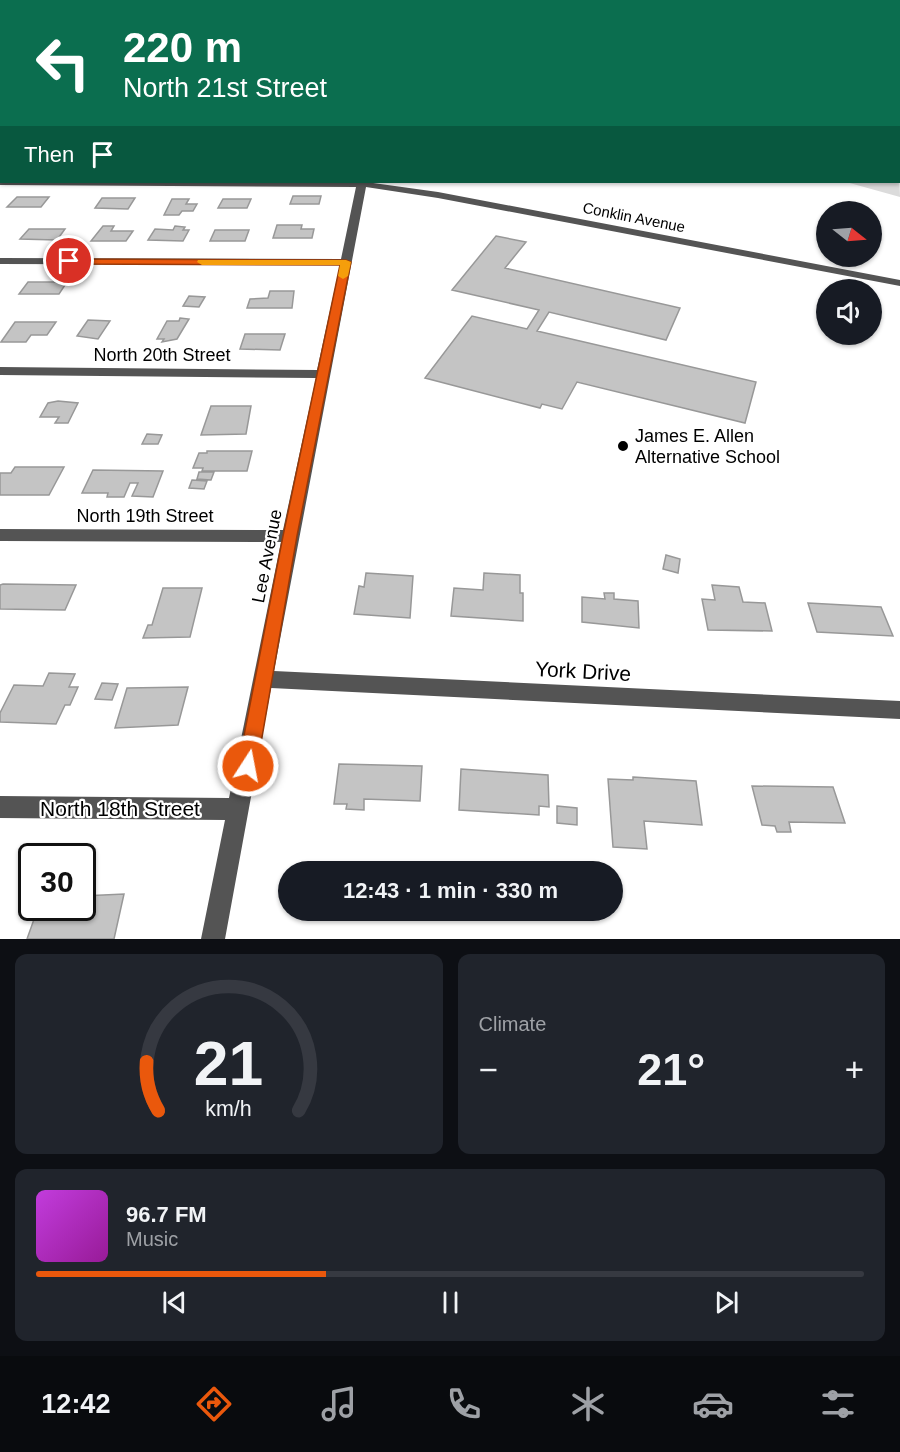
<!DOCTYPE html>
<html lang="en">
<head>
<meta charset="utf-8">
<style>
	body { margin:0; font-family:Helvetica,sans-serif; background:#20242c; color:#f1f3f6; height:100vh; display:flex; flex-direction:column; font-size:22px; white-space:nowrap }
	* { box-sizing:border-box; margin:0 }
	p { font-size:20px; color:#9ea1a6 }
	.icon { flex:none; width:33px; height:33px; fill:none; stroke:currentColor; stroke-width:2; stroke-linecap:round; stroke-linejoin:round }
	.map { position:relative; height:939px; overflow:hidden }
	.sheet { display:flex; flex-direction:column; gap:15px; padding:15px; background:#0d0f14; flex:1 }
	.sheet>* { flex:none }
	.top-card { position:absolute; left:0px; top:0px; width:900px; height:183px; box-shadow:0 2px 4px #0004; background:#0b6e4f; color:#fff; overflow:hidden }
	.needle { width:39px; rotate:107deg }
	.fabs { position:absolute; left:816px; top:201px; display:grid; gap:12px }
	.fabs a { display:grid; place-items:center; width:66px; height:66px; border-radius:50%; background:#171b24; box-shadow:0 2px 4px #0004; font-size:30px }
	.speed { position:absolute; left:18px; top:843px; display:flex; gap:12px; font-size:30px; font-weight:700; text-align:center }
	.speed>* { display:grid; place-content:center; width:78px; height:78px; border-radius:50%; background:#171b24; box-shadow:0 2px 4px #0004; line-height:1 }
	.speed .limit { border:3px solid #111; border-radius:9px; background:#fff; color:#111 }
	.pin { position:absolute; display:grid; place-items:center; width:51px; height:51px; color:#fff; margin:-26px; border:3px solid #fff; border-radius:50%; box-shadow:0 2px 6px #0007 }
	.me { position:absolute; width:66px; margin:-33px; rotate:11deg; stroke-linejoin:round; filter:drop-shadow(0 0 4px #0008) }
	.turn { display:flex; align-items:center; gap:21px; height:126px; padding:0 24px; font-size:27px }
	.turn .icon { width:78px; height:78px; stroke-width:2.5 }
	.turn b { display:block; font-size:42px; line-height:51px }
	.then { display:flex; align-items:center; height:57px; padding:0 24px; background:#0003; gap:12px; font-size:22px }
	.big { font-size:45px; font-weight:700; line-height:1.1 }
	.sheet .card { flex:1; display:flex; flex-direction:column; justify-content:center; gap:9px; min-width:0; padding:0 21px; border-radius:12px; background:#20242c }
	.sheet .dial { align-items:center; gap:0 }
	.dial svg { height:156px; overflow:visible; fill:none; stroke:#363941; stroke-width:7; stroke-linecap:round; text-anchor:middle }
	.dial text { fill:#f1f3f6; stroke:none }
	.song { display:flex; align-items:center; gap:18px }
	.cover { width:72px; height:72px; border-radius:9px; background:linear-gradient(135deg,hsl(290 70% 55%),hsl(300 70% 35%)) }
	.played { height:6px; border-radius:3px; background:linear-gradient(90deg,#ea580c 35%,#363941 35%) }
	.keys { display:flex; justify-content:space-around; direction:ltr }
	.heat { display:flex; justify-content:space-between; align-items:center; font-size:33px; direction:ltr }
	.sheet .tiles { flex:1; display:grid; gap:15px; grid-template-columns:1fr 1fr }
	.card:last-child { grid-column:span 2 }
	.trip { position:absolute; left:278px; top:861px; width:345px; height:60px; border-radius:30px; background:#171b24; box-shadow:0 2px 4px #0004; font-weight:700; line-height:60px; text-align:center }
	.dock { display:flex; height:96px; justify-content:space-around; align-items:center; background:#090b0e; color:#9ea1a6 }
	.dock .icon { width:42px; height:42px }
	.dock .on { color:#ea580c }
	.dock b { font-size:27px; color:#f1f3f6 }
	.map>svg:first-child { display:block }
	.green { fill:#dbdbdb }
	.building { fill:#c4c4c4; stroke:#989898; stroke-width:1.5 }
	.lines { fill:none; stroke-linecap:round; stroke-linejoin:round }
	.minor { fill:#545454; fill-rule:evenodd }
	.route { fill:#ea580c; stroke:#983908; stroke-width:1.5 }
	.slow { fill:#f59e0b }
	.poi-dot { fill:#000; stroke:#fff; stroke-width:2 }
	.labels { text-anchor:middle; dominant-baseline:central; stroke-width:4.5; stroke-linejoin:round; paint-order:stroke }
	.far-street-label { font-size:15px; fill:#000; stroke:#fff }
	.street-label { font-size:18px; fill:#000; stroke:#fff }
	.poi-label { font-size:18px; fill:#000; stroke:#fff; text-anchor:start }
	.near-street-label { font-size:21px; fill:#000; stroke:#fff }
</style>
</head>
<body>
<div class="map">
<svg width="900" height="939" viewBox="0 0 900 939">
	<rect width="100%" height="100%" fill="#fff"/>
	<path class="green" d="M360 0H900V123L898 2Z
		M899 169 900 197 846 182H898Z"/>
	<path class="building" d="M293 196H321L319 204H290Z
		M17 197H49L41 207H7Z
		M102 198H135L128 209 95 208Z
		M172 199H189L186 204H197L193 211H182L179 215H164Z
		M223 199H251L247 208H218Z
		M277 225H302L301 229H314L312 238H273Z
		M103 226H114L111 231H133L126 241H91Z
		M175 226 185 227 183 230H189L183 241 148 240 155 229 173 230Z
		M29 229H65L57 240 20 239Z
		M215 230H249L245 241H210Z
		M496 236 526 242 505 268 680 308 666 340 549 312 537 331 756 382 745 423 577 382 562 409 542 404 540 408 425 378 472 316 527 329 539 310 452 290Z
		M28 282H67L59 294H19Z
		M270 291H294L292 308H247L250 299 268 298Z
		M189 296 205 297 199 307 183 306Z
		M180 318 189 319 177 339 162 342 164 339H157L167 321H179Z
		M88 320 110 321 98 339 77 336Z
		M15 322H56L47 335H31L26 342H1Z
		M245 334H285L280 350 240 349Z
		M58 401 78 403 68 423H55L59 417H40L48 403Z
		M211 406H251L246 434 201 435Z
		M147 434 162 435 158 444H142Z
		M207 451H252L247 471H202L203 468H193L199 453H207Z
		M15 467H64L49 495H0V473H11Z
		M93 470 163 471 153 497 132 496 138 483H130L124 497H107L108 493H82Z
		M199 472H214L211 480 197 479Z
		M192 480 207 481 204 489 189 488Z
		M666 555 680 559 678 573 663 569Z
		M366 573 413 576 410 618 354 614 359 586 364 587Z
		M484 573 520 575V593H523V621L451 616 454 588 483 590Z
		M3 584 76 585 65 610 0 609V585Z
		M712 585 739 587 743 602 765 603 772 631 708 630 702 599 715 600Z
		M163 588H202L190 637 143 638 148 625H152Z
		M604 593H614V599L638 601 639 628 582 622V597L605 599Z
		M808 603 881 607 893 636 817 632Z
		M49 673 75 674 69 687H78L70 705H65L56 724 0 722V713L14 685 43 686Z
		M102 683 118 684 112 700 95 699Z
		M188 687 178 725 115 728 127 688Z
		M339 764 422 766 420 801 364 799V810L346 809 347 804H334Z
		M461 769 548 775 549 807 539 806V815L459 810Z
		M633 777 696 781 702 825 644 821 647 849 613 847 608 779 633 780Z
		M752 786 833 787 845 823 789 822 791 832H777L775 826 762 825Z
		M557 806 577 808V825L557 823Z
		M124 894 114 939H27L38 908H82V896Z"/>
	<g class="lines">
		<path class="minor" d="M0 121H2V125H0Z
			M0 179 2 182H366L438 192 900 280V286L438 198 366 187 274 671 900 701V719L271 688 225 939H201L225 820 0 818V796L229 798 281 542 0 541V529L283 530 316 378 0 375V367L317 370 340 265 0 264V258L341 259 356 187 0 185Z"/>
	</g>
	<path class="route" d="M66 259 346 260 351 262 297 536 257 766 254 772 248 775 241 772 238 766 283 536 340 265 69 264 64 261Z"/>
	<path class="slow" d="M198 260H346L351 262 348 276 343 279 338 276 340 265H202L197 262Z"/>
	<circle class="poi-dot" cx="623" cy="446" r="6"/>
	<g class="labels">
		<g class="far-street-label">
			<text transform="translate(634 217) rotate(11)">Conklin Avenue</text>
		</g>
		<g class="street-label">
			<text x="162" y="355">North 20th Street</text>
			<text x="145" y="516">North 19th Street</text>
			<text transform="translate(267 556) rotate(-79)">Lee Avenue</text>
		</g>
		<g class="poi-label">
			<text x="635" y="436">James E. Allen<tspan x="635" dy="21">Alternative School</tspan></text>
		</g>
		<g class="near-street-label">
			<text transform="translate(583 671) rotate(3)">York Drive</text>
			<text x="120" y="808">North 18th Street</text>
		</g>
	</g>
</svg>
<div class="fabs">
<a><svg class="needle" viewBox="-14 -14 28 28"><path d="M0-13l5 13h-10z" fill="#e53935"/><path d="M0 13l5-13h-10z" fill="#9ea1a6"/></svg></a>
<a><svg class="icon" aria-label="sound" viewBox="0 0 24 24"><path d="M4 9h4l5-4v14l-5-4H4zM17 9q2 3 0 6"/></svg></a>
</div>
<div class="speed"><div class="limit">30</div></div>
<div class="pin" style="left:69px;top:261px;background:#d93025"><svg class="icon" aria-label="arrive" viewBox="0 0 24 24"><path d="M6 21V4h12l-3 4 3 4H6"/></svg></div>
<svg class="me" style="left:248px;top:766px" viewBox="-20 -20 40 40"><circle r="17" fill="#ea580c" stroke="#fff" stroke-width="3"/><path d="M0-11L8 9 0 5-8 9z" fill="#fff"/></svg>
<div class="trip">12:43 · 1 min · 330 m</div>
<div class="top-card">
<div class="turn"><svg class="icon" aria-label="left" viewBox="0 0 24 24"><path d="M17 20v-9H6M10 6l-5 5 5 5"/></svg><div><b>220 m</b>North 21st Street</div></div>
<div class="then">Then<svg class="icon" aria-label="arrive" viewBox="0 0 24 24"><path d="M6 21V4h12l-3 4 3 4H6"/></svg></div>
</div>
</div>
<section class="sheet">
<div class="tiles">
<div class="card dial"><svg viewBox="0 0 100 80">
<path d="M14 69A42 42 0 1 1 86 69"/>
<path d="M14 69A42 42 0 0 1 8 44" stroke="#ea580c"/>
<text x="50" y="56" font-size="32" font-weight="700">21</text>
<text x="50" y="72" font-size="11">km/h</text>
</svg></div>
<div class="card"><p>Climate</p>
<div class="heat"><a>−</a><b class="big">21°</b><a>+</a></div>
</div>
<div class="card">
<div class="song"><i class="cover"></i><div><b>96.7 FM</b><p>Music</p></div></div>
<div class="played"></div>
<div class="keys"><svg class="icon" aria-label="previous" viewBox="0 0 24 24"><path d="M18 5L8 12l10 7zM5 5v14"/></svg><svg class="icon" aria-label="pause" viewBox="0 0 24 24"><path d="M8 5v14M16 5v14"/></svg><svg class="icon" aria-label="next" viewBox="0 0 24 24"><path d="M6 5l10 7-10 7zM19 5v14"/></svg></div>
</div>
</div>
</section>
<nav class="dock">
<b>12:42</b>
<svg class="icon on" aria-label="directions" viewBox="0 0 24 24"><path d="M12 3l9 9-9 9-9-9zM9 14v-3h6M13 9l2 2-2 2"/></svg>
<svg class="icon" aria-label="music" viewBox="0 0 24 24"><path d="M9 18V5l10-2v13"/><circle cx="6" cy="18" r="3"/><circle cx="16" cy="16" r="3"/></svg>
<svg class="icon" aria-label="phone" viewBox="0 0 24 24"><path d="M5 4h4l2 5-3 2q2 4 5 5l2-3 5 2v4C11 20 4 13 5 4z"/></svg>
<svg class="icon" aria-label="climate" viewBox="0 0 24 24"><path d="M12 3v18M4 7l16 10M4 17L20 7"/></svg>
<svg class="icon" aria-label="car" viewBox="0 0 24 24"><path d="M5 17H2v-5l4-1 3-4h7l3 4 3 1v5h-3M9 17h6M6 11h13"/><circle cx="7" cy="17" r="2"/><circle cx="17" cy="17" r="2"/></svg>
<svg class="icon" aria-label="filters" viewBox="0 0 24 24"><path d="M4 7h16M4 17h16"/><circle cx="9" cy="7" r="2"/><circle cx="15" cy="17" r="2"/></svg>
</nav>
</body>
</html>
